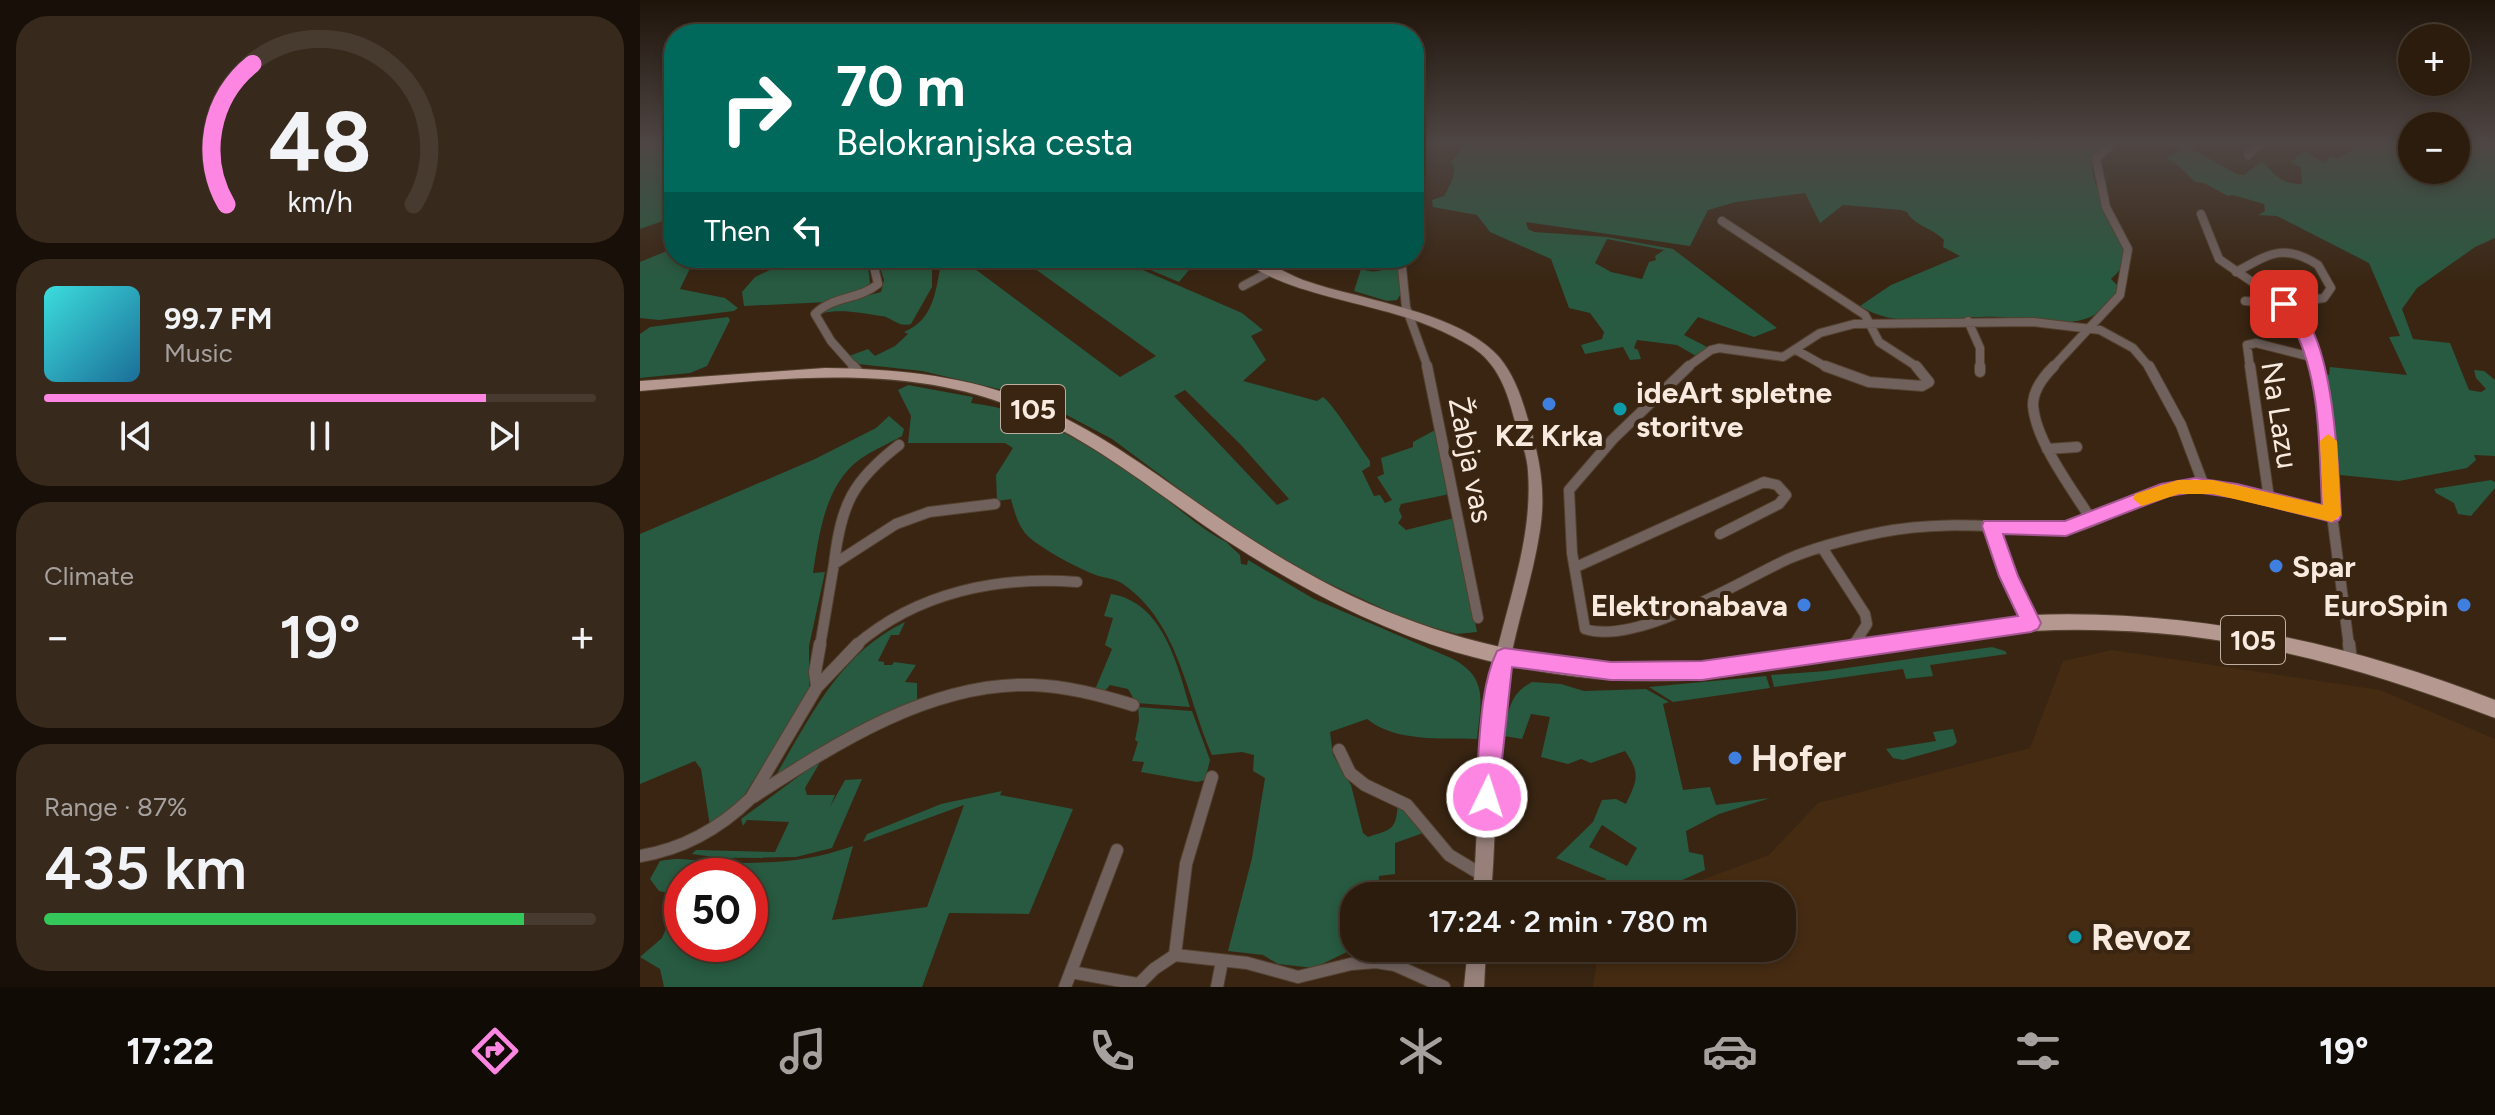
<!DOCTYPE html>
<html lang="en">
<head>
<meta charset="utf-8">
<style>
	body { margin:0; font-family:Figtree,sans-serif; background:#37291c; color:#f1f3f6; height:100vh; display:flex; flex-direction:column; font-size:30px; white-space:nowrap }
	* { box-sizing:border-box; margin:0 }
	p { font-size:26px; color:#a6a19e }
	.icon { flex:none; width:44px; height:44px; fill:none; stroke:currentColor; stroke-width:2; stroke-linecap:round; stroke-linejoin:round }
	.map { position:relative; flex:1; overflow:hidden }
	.side { display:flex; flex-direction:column; gap:16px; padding:16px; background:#180f08; width:640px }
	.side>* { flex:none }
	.hud { position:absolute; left:24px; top:24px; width:760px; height:244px; border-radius:32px; box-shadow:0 4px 12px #0003,0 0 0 2px #473a2e; background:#00695c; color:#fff; overflow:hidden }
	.controls { position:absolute; left:1758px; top:24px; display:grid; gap:16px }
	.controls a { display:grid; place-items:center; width:72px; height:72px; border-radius:50%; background:#2b1c0e; box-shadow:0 4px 12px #0003,0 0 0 2px #473a2e; font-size:40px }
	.speed { position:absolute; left:24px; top:858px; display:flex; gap:16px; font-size:40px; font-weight:700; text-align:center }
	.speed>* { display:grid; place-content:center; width:104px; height:104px; border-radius:50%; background:#2b1c0e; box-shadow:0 4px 12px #0003,0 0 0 2px #473a2e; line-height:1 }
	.speed .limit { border:12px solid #d22; background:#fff; color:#111 }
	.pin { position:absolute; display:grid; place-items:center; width:68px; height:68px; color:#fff; margin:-34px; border-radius:16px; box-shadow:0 4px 12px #0006 }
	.me { position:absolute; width:88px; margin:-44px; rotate:4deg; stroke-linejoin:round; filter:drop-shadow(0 0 6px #0008) }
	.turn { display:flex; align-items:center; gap:28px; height:168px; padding:0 40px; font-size:36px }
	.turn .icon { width:104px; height:104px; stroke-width:2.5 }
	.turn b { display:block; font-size:56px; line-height:68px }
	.then { display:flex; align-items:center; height:76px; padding:0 40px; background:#0003; gap:16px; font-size:30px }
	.big { font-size:60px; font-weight:600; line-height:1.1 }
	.side .widget { flex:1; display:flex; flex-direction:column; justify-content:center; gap:12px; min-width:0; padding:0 28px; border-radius:32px; background:#37291c }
	.side .dial { align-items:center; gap:0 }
	.dial svg { height:208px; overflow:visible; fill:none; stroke:#473a2e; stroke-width:7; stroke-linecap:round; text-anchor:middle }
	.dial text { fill:#f1f3f6; stroke:none }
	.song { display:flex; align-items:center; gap:24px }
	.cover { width:96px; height:96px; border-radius:12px; background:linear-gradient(135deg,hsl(180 70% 55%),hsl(200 70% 35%)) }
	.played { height:8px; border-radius:4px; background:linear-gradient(90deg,#fd86e2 80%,#473a2e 80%) }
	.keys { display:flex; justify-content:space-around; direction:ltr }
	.heat { display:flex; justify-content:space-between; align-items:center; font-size:44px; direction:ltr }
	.charge { height:12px; border-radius:6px; background:linear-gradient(90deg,#34c759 87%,#473a2e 0) }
	.trip { position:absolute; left:700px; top:882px; width:456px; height:80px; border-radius:32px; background:#2b1c0e; box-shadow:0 4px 12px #0003,0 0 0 2px #473a2e; font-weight:600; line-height:80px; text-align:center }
	.tabs { display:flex; height:128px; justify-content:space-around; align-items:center; background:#110b06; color:#a6a19e }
	.tabs .icon { width:56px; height:56px }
	.tabs .active { color:#fd86e2 }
	.tabs b { font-size:36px; color:#f1f3f6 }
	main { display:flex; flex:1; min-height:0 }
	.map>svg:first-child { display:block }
	.built { fill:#452b12 }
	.green { fill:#275a40; fill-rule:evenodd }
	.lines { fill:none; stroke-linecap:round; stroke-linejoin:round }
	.minor-far2-casing { stroke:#54412f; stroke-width:10 }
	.minor-far1-casing { stroke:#54412f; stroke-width:12 }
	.minor-casing { stroke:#54412f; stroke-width:14 }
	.secondary-casing { stroke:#54412f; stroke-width:2 }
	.primary-casing { stroke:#54412f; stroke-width:2 }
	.minor-far2 { stroke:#70615d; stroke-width:8 }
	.minor-far1 { stroke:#70615d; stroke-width:10 }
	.minor { stroke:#70615d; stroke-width:12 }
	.secondary { fill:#97807a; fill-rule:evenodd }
	.primary { fill:#b59890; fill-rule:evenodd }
	.route { fill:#fd86e2; stroke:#a45793; stroke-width:2 }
	.slow { fill:#f59e0b }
	.shop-dot { fill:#3f7fe0; stroke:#392512; stroke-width:3 }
	.culture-dot { fill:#0f9aa8; stroke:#392512; stroke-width:3 }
	.labels { text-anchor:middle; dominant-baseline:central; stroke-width:8; stroke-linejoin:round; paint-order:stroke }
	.shield { fill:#392512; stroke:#bfafa1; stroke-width:2 }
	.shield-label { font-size:28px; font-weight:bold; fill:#f8eade }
	.poi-label { font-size:30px; font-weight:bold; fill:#f8eade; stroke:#392512; text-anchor:start }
	.street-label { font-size:30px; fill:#f8eade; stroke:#392512 }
	.near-poi-label { font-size:36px; font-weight:bold; fill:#f8eade; stroke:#392512; text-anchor:start }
</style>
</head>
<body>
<main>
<section class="side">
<div class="widget dial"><svg viewBox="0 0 100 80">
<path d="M14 69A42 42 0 1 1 86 69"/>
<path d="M14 69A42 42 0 0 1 24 15" stroke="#fd86e2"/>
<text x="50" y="56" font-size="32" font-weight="700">48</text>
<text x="50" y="72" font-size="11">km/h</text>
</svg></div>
<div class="widget">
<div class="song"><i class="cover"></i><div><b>99.7 FM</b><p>Music</p></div></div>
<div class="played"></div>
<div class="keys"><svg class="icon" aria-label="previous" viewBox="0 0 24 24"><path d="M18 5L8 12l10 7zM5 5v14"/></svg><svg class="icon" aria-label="pause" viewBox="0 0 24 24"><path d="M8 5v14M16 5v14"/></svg><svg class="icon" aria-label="next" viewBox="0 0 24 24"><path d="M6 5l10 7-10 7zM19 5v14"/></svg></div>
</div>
<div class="widget"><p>Climate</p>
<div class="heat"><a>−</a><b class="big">19°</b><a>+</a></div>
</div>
<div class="widget"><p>Range · 87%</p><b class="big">435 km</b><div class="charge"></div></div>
</section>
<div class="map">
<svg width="1855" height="987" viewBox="0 0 1855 987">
	<rect width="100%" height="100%" fill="#392512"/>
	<path class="built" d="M1472 650 1740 690 1855 739V987H953L959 948H1142V896H1018L1129 855 1178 803 1390 748 1423 661Z"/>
	<path class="green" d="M0 143H34V217L0 229Z
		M831 143H844L843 148 854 150 857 145 886 149 889 143H1465C1427 169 1485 222 1487 252 1487 264 1479 271 1471 279L1477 285 1478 292C1468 303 1459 315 1445 319 1417 327 1387 319 1359 317 1314 314 1260 332 1220 306L1251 285 1320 256 1303 247 1304 240C1293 228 1274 226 1267 212L1261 210 1203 205 1180 223 1165 193 1096 202 1068 210 1050 246 886 222 888 229 894 232 967 237 1033 249 1137 328 1114 337 1058 317 1044 335 1069 348 1056 356 1037 345 997 340 994 348 998 350 1001 359 990 360 983 347 945 354 941 345 962 339 964 332 950 313 929 308 911 259 850 232 837 215 793 207 792 200 804 196C809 187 819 171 811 162L823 147ZM967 239 1024 250 1015 256 1016 260 1009 262 1002 279 971 272 955 263Z
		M1522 143H1557L1553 150 1597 174 1604 175 1622 161C1634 174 1642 185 1662 184L1661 167 1651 162 1666 150 1679 161 1686 162 1690 156 1698 159 1721 143 1738 147 1742 143H1772V170H1816V143H1855V238L1835 247 1777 288 1762 309 1773 339 1810 343 1829 390 1841 392 1846 389 1836 378 1834 370 1844 371 1855 380V456L1834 455 1836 460 1827 468 1759 481 1700 475 1685 375H1689L1690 367 1767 375 1749 337 1760 336 1729 263 1637 216 1618 215 1625 211 1624 204 1593 195 1588 196 1564 183 1555 182 1538 165 1526 158 1540 150Z
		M34 248V258H55L40 289 85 298 98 308 94 311 19 320 0 318V262Z
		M155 258H227L230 283 227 289 187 302 104 306 102 292 115 277Z
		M237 258H292V287L271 324C257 328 253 317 241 316 220 313 203 309 182 313L189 306 241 292 244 280Z
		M302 258H325L323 260 480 377 516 356 380 258H475L602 313 623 330 611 336 626 360 603 381 677 401 683 397C692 402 721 449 730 461V466L722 471 734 496 740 495 745 503 752 500 737 477 744 474 741 458 773 447V442L795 430 810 494 761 504 759 510 762 517 758 523 766 530 814 518 837 632 817 634 769 621 654 567 581 520 472 439 419 411 367 391 282 371 218 364 209 356 228 349 235 356 255 346 268 334 264 332C296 319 296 286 302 258ZM545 390 601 445 649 499 637 505 534 396Z
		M482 258H559L539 282Z
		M750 258H756L762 292 757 300 747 301 714 291 721 269C733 273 740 272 751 266Z
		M88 317 90 320 67 366 50 373 0 378V334L10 327Z
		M268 385 333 397 331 403C403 411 468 457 526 499 545 514 565 531 586 542L600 555 601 564 607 565 608 560 674 599 811 658C849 677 841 702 837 739 802 738 755 742 727 719L690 732 693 755 711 785 723 833 728 837C753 829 756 830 758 802L783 833 755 843V874L739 876 738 896H714L715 948 674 968 638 964 623 955 588 951 612 858 625 778 613 771 614 755 602 752 572 755C546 695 539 623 483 584 475 578 462 578 453 574 436 567 397 547 385 533 377 523 374 510 371 499L357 501 356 475 373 448 365 443H268L271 416 258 390Z
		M249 416 264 429 262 436C248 444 231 451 219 460 185 485 179 535 173 573L185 572 169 646V688L163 701 100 802 70 826 61 769 55 761 0 784V534L175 459 236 428Z
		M1851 480 1855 482V488L1831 516 1818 514 1814 503 1796 493 1794 489Z
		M471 594C523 602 537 664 550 707L496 703 488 689 470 685 463 693 454 692 472 649 465 645 473 618 464 616Z
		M265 622 259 635H251L238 661 244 662V665H252L254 662 276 665 265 682 277 683V704L136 775C171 716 200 653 265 622Z
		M1352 647 1365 651 1367 654 1290 665 1293 676 1266 679 1263 669 1134 687 1131 675 1186 671Z
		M1126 676 1130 688 1033 702 1009 687Z
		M892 682 921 684 944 691 1006 689 1029 702 1023 704 1043 790 1070 787 1076 805 1130 798 1079 814 1046 831 1049 852 1063 855 1065 870 1006 896H959L966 879 916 858 953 822 962 800 976 799 986 804C997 780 1001 774 985 751L951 763 941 759 928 764 901 757 910 717 891 714 882 739 864 736C868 712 869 694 892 682ZM962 825 997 848 987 866 949 847Z
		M498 707 552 711 570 760 565 780 557 782 501 772 504 762 492 761 498 742 495 740 499 720Z
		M1313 729 1317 742 1313 746 1263 760 1253 758 1246 749 1296 741 1293 732Z
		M182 759 165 788 167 795H195L190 807 205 780 222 779 192 848 156 857 82 858 52 854 56 850 135 852 149 822 107 820 103 826 101 819Z
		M362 791 360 795 433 809 389 914 309 913 282 987H24L20 969 0 957 22 938 31 917 39 914 38 895 19 891 10 879 20 861C50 855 60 864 88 863 136 863 167 862 213 846L192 920 287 907 324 805 223 842 227 834 301 804ZM42 876H110V944H42Z"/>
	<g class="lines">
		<g class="minor-far2-casing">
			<path id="minor-far2" d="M1608 155 1622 143
				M1561 214 1579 259 1644 304 1660 323 1677 368
				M1082 221 1225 315 1239 342 1279 368
				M761 258 766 307 788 368
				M1596 272C1628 255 1643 242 1678 265L1691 288 1684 298 1644 304 1605 301
				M603 286 631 271
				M1328 321 1340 348V368
				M1156 350 1188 368
				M215 368 191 341 175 314C192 296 219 300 238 284L232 258
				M1046 368 1071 350 1079 348 1143 357 1180 333 1214 324 1393 322 1460 330 1493 348 1510 368
				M1412 368 1480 295 1488 249 1466 207 1456 158 1473 143
				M1610 368 1607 345 1616 343 1675 358"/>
		</g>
		<g class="minor-far1-casing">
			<path id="minor-far1" d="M213 366 219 373
				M787 366 838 618
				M1049 366 973 439 929 490 932 553 945 629C997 646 1100 581 1148 559 1176 547 1212 538 1242 532 1286 523 1330 525 1375 527 1391 527 1408 530 1424 529 1449 527 1498 498 1525 490 1573 475 1644 503 1692 515
				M1185 366 1229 382 1282 386 1289 382 1276 366
				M1340 366V372
				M1414 366C1404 376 1393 390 1393 405 1395 440 1432 489 1451 519
				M1509 366 1541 425 1564 486
				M1610 366 1629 498
				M1677 366 1685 412 1692 515 1709 646
				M1407 449 1437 447
				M1351 526 1369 576 1391 623
				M1183 549 1225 614 1227 624 1213 646
				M194 564C201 505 212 481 259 445
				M936 567 1124 482 1137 485 1146 495 1139 504 1080 534
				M180 646 194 564 256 524 289 512 355 504
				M215 646C277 592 358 576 437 582"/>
		</g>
		<g class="minor-casing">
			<path id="minor" d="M1709 644 1711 661
				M1211 649 1214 644
				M177 687 175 672 180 644
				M699 750 710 773 725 785 767 805 809 855 844 876
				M113 797C195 744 290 682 392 685 426 686 460 695 493 705
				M0 856C44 849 79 829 111 798L177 687 218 644
				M535 955 607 963 658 977 711 964 736 962 755 965 804 987
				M431 972 497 984
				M425 987 477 850
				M496 987 514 969 535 955 546 864 572 777
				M577 987 582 961"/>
		</g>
		<g class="secondary-casing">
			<path id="secondary" d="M601 258C623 258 643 272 663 280 680 286 698 291 716 295 760 307 827 321 859 357 875 376 882 399 889 423 900 459 906 492 900 530 893 578 876 624 868 672 855 746 857 821 851 896H833C838 830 838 762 848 696 859 621 894 548 888 471 887 453 879 435 874 418 867 390 857 363 832 347 806 331 777 320 748 312 707 300 632 287 601 258Z
				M828 948H846L844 987H824Z"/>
		</g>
		<g class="primary-casing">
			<path id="primary" d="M185 368C260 369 335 376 404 408 473 439 531 486 594 528 647 563 704 596 764 618 858 654 960 669 1060 663 1096 661 1133 653 1168 648 1243 637 1317 626 1391 615 1551 609 1706 642 1855 700V718C1698 658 1560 623 1391 631 1318 641 1245 652 1172 663 1136 668 1099 676 1063 679 981 686 894 675 815 652 733 627 656 586 584 539 513 491 447 435 365 404 250 361 120 381 0 391V381Z"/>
		</g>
		<use href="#minor-far2" class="minor-far2"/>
		<use href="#minor-far1" class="minor-far1"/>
		<use href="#minor" class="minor"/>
		<use href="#secondary" class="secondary"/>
		<use href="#primary" class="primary"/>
	</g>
	<linearGradient id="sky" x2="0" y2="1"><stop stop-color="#1f140a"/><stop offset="0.51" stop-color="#4e4644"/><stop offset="1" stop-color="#4e4644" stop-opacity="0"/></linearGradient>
	<rect width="1855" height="281" fill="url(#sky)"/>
	<path class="route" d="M1644 299C1695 316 1698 469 1701 515L1699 520 1692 522 1597 498 1555 492 1529 496 1426 536 1363 534 1378 576 1401 623 1398 629 1391 632 1062 680H971L872 667 858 797 855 805 847 808 839 805 835 797C840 753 838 690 857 651L864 648 971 662 1062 661 1378 616 1359 576 1342 526 1344 521H1425L1521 484 1555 478 1597 484 1682 505C1679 447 1681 382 1654 328 1650 319 1642 312 1636 304Z"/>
	<path class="slow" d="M1688 434 1697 441 1701 515 1692 522 1573 494H1539L1502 506 1493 499 1495 494 1538 480H1573L1683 505 1680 441Z"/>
	<g class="shop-dot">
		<circle cx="909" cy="404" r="8"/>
		<circle cx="1636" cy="566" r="8"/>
		<circle cx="1164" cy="605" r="8"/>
		<circle cx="1824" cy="605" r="8"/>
		<circle cx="1095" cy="758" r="8"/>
	</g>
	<g class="culture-dot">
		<circle cx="980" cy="409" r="8"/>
		<circle cx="1435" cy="937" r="8"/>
	</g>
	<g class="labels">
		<g class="shield">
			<rect x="361" y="385" width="64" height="48" rx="6"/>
			<rect x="1581" y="616" width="64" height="48" rx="6"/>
		</g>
		<g class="shield-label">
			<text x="393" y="409">105</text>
			<text x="1613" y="640">105</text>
		</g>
		<g class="poi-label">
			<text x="996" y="392">ideArt spletne<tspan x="996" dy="34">storitve</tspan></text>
			<text x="909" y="435" text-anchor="middle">KZ Krka</text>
			<text x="1652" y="566">Spar</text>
			<text x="1148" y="605" text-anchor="end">Elektronabava</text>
			<text x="1808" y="605" text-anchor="end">EuroSpin</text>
		</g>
		<g class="street-label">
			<text transform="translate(1640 415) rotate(81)">Na Lazu</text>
			<text transform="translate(831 460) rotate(79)">Žabja vas</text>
		</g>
		<g class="near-poi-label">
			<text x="1111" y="758">Hofer</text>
			<text x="1451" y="937">Revoz</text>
		</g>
	</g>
</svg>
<div class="controls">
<a>+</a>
<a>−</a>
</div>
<div class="speed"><div class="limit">50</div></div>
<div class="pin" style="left:1644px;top:304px;background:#d93025"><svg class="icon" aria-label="arrive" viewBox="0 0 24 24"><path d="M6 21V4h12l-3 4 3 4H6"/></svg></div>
<svg class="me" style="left:847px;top:797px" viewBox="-20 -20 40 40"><circle r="17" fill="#fd86e2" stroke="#fff" stroke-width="3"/><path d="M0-11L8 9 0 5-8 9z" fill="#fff"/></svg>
<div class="trip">17:24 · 2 min · 780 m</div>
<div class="hud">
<div class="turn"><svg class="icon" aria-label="right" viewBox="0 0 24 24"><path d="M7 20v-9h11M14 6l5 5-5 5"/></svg><div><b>70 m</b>Belokranjska cesta</div></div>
<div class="then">Then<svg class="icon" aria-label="left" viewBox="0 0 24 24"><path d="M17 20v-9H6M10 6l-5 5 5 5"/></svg></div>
</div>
</div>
</main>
<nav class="tabs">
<b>17:22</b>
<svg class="icon active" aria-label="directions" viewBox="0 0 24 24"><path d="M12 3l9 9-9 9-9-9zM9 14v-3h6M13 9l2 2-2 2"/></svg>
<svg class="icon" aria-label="music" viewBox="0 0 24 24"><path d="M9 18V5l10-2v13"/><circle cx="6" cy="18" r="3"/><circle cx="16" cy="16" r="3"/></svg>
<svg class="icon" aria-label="phone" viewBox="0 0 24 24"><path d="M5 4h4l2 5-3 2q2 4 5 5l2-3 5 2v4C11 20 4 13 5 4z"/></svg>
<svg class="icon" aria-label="climate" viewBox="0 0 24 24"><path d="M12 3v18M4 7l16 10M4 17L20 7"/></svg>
<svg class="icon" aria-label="car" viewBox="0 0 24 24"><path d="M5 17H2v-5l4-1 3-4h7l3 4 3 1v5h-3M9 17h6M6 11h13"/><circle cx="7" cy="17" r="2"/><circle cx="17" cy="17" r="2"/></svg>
<svg class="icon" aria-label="filters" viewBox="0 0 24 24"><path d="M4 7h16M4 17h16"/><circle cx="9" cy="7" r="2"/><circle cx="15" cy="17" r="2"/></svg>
<b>19°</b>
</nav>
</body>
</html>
